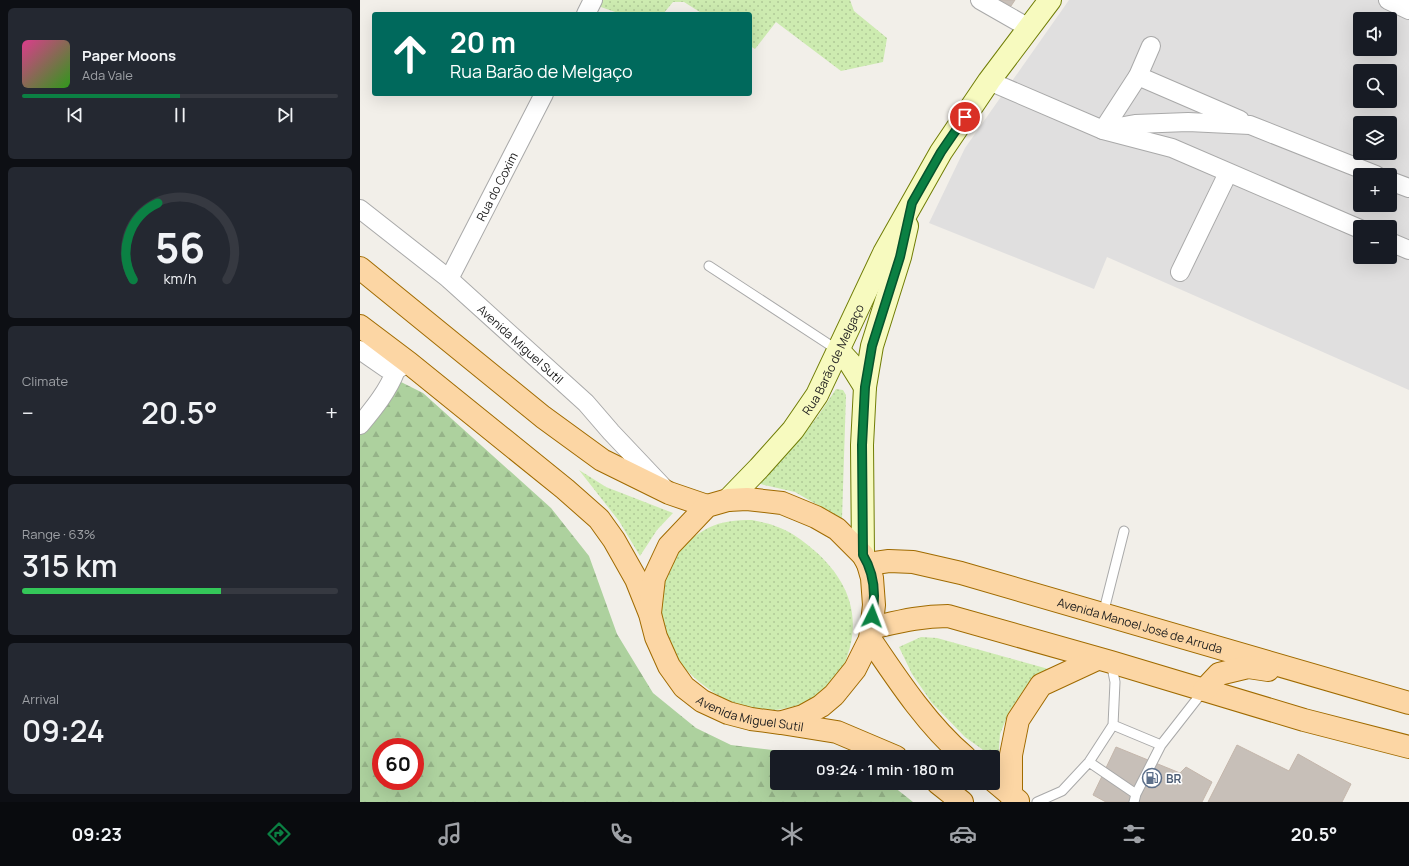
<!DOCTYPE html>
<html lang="en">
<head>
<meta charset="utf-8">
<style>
	body { margin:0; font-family:Manrope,sans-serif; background:#242831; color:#f1f3f6; height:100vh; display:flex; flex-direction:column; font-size:15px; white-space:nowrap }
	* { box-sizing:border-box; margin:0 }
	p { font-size:13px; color:#9ea1a6 }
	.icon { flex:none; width:22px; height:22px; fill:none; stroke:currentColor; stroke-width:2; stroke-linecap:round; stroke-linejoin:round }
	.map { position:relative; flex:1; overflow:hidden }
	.side { display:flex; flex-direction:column; gap:8px; padding:8px; background:#0d0f14; width:360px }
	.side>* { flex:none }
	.hud { position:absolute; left:12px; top:12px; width:380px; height:84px; border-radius:4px; box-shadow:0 4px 16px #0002; background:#00695c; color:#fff; overflow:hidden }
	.buttons { position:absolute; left:993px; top:12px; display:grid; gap:8px }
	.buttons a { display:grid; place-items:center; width:44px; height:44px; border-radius:4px; background:#171b24; box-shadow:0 4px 16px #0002; font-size:20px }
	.speed { position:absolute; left:12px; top:738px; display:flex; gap:8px; font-size:20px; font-weight:700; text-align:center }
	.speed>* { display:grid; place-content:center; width:52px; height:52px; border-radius:50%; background:#171b24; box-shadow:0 4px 16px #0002; line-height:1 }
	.speed .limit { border:6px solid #d22; background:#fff; color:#111 }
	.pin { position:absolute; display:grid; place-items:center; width:34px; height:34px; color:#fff; margin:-17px; border:2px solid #fff; border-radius:50%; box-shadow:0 1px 4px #0007 }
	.me { position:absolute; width:44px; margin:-22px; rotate:3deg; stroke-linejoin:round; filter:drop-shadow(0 0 3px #0008) }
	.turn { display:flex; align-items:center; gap:14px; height:84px; padding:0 12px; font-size:18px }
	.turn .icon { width:52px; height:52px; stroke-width:2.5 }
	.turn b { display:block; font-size:28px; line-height:34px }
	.big { font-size:30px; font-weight:600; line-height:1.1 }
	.side .tile { flex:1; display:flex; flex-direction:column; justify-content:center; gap:6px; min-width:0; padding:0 14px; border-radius:6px; background:#242831 }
	.side .dial { align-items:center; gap:0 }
	.dial svg { height:104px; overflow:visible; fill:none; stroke:#363941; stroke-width:7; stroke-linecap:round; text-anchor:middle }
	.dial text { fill:#f1f3f6; stroke:none }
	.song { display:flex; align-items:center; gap:12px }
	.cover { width:48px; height:48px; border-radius:6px; background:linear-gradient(135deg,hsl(330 70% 55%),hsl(110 70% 35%)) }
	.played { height:4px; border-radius:2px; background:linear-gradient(90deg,#0b8043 50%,#363941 50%) }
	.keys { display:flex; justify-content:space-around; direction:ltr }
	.heat { display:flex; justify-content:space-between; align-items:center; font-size:22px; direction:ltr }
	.charge { height:6px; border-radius:3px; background:linear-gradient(90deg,#34c759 63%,#363941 0) }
	.trip { position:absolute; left:410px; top:750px; width:230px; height:40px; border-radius:4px; background:#171b24; box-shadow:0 4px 16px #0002; font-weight:600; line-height:40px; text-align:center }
	.dock { display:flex; height:64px; justify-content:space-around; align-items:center; background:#090b0e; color:#9ea1a6 }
	.dock .icon { width:28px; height:28px }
	.dock .current { color:#0b8043 }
	.dock b { font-size:18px; color:#f1f3f6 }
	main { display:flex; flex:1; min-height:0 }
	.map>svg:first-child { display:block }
	.residential { fill:#e0dfdf; fill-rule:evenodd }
	.grass { fill:url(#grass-dots) }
	.forest { fill:url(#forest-firs); fill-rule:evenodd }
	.building { fill:#c7bfb8; stroke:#c4b6ab }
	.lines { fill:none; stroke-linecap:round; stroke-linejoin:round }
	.lane-casing { stroke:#a9a9a9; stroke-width:11 }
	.street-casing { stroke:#a9a9a9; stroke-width:20 }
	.secondary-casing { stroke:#707d05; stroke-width:24 }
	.primary-casing { stroke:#a06b00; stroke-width:24 }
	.lane { stroke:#fff; stroke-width:9 }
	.street { stroke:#fff; stroke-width:18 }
	.secondary { stroke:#f7fabf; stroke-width:22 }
	.primary { stroke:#fcd6a4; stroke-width:22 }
	.route-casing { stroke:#07532c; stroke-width:10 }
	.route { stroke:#0b8043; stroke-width:7 }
	.labels { text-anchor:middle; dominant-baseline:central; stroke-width:3; stroke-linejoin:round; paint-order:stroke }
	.street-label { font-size:12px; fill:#222; stroke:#fff }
	.service-label { font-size:12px; font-weight:bold; fill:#4e5e75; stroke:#fff; text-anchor:start }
</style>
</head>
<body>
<main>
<section class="side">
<div class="tile">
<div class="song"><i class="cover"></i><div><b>Paper Moons</b><p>Ada Vale</p></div></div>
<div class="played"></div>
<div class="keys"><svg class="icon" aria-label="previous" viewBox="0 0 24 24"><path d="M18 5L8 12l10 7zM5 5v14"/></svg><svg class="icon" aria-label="pause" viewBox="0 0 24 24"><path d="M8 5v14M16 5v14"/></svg><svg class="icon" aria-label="next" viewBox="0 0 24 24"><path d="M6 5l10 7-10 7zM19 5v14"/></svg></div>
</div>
<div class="tile dial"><svg viewBox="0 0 100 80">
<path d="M14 69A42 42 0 1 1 86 69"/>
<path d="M14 69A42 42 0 0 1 33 10" stroke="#0b8043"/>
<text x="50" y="56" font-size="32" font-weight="700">56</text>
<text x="50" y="72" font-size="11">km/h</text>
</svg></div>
<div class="tile"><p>Climate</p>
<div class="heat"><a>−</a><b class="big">20.5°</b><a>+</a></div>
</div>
<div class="tile"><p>Range · 63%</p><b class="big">315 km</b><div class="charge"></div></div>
<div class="tile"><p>Arrival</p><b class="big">09:24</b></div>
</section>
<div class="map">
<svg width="1049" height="802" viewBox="0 0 1049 802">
	<defs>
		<pattern id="grass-dots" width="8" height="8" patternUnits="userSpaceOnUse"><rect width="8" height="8" fill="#cdebb0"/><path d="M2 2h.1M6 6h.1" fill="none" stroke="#b0c997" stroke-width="1.8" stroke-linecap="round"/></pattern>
		<pattern id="forest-firs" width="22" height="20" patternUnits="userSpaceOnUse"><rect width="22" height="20" fill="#add19e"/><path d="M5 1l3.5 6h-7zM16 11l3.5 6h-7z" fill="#95b388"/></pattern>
	</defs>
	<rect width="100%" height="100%" fill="#f2efe9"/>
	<path class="residential" d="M709 0H1049V390L747 257 734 289 569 223 605 148ZM1000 19H1030V49H1000ZM1000 71H1030V101H1000ZM1000 123H1030V153H1000ZM1000 175H1030V205H1000ZM1000 227H1030V257H1000Z"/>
	<path class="grass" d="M241 0H490L494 11 527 38 523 62 481 71 416 22 395 49 390 46V14H343L324 2H313L303 14H261L238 6Z
		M476 389 483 390 486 395 482 519 435 492 396 483 434 446 458 416Z
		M219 470 246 487 313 513 297 530 280 556 259 521Z
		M392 520C400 522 408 523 415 526 428 530 439 538 449 546 485 575 503 612 487 657 482 672 465 694 451 700 433 708 411 713 391 709 358 703 316 667 303 636 301 631 301 624 301 618 300 611 297 601 298 594 299 589 304 582 306 577 309 570 311 561 315 555 322 544 337 534 348 528 362 521 376 520 392 520Z
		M561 637 577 638 692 670 663 691 649 712 640 734 638 762 633 757 605 737 572 703 552 674 539 647Z"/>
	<path class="forest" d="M37 380 63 393 191 508 229 556 257 634 293 693 336 728 371 745 445 754 459 757H417V783H529L553 802H0V432ZM21 747H55V781H21Z"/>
	<path class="building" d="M639 0H655L651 6Z
		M877 745 929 771 938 754 991 784 982 802H848Z
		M756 747 820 773 826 767 852 782 842 802H746L733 795Z"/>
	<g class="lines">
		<g class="lane-casing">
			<path id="lane" d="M349 266 479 351
				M743 614 764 531
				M753 725 801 745
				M729 762 776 794
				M677 802 702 791 729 762 753 725 755 682 751 662
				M774 802 776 794 801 745 844 690"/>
		</g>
		<g class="street-casing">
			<g id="street">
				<path d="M620 0 669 28"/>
				<path d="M1028 0 1049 10"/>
				<path d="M226 14 233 0"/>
				<path d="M778 76 880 120"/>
				<path d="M629 81 743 130 812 148 1000 229"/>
				<path d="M747 129 775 124 828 122 890 125 1016 175"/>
				<path d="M743 130 778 76 791 46"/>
				<path d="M1030 181 1049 188"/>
				<path id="s1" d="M0 209 89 279 226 403 251 432 304 488"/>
				<path d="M1030 242 1049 250"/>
				<path d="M820 272 868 173"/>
				<path id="s2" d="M89 279 184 94"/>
				<path d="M0 350 26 368 36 370 46 364"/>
				<path d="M0 425C14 408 28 391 36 370"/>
			</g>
		</g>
		<g class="secondary-casing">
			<g id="secondary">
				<path d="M479 351 490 363 505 387"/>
				<path id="s3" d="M368 500 399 468 433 430 457 395 524 253 581 152 629 81 690 0"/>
				<path d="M503 555 502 445 505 387 512 346 540 257 547 226"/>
			</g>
		</g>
		<g class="primary-casing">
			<g id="primary">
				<path d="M0 268 183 417 242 460 309 493 347 506"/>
				<path id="s4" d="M0 326 49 363 205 489 239 519 254 540 276 579 290 614 296 637 309 666 324 687 342 701 368 713 391 719 421 723 477 732 536 757"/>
				<path id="s5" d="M508 564 529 561 553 562 601 573 1049 703"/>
				<path d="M290 613 294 578 309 546 347 506 368 500 387 499 422 503 456 517 477 529 503 555 508 564 512 578 514 605 510 639 495 669 474 695 461 706 443 716 422 722"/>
				<path d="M511 628C538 622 560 616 588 616L751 662 944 720 1049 747"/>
				<path d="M510 639C537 679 568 726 605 757"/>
				<path d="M844 690 859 674 888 667 908 670"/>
				<path d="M633 780 658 801"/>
				<path d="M578 783 602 802"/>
				<path d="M651 796V755L658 720 681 685 737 659"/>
			</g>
		</g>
		<use href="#lane" class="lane"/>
		<use href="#street" class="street"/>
		<use href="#secondary" class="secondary"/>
		<use href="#primary" class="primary"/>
	</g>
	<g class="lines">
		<g class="route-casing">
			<path id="route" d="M512 616C516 595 514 573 503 555L502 445 505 387 512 346 540 257 552 203 581 152 605 117"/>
		</g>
		<use href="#route" class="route"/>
	</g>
	<defs>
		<g id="fuel-ring" transform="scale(1)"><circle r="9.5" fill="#fff" stroke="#5c6f8a" stroke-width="1.5"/><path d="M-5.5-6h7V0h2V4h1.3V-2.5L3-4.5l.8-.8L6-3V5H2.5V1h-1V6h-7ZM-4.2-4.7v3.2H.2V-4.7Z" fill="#5c6f8a"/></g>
	</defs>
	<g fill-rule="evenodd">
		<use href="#fuel-ring" x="792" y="778"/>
	</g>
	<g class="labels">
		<g class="street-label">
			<text stroke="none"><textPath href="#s2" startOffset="104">Rua do Coxim</textPath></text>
			<text stroke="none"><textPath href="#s1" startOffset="210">Avenida Miguel Sutil</textPath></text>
			<text stroke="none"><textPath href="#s3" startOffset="177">Rua Barão de Melgaço</textPath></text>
			<text stroke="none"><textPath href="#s5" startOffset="281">Avenida Manoel José de Arruda</textPath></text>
			<text stroke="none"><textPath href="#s4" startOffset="570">Avenida Miguel Sutil</textPath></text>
		</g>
		<g class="service-label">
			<text x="806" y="778">BR</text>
		</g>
	</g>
</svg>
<div class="buttons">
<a><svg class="icon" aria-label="sound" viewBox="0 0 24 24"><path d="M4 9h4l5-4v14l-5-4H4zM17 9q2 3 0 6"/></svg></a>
<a><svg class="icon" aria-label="search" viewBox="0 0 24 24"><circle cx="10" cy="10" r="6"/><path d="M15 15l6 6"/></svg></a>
<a><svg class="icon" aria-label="layers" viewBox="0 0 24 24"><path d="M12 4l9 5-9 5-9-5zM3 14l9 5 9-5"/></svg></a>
<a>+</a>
<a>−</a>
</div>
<div class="speed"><div class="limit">60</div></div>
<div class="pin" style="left:605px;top:117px;background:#d93025"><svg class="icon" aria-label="arrive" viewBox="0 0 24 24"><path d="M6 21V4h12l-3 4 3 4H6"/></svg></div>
<svg class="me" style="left:512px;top:616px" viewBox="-20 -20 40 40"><path d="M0-17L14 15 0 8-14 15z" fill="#0b8043" stroke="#fff" stroke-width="4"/></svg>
<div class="trip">09:24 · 1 min · 180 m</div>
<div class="hud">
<div class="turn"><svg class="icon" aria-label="ahead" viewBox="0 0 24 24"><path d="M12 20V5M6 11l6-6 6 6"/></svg><div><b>20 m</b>Rua Barão de Melgaço</div></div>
</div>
</div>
</main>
<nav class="dock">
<b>09:23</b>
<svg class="icon current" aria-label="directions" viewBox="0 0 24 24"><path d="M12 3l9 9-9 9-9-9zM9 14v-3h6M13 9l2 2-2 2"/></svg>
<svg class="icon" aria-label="music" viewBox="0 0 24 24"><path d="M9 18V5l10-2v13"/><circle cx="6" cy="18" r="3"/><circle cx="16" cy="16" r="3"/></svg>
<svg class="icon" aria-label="phone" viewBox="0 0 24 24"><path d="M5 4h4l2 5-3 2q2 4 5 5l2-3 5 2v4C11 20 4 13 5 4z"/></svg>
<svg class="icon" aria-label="climate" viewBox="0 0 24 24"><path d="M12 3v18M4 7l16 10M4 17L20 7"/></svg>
<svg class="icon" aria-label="car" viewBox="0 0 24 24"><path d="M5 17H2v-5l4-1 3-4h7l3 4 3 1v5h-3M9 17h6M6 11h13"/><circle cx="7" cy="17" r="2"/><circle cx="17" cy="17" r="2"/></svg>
<svg class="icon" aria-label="filters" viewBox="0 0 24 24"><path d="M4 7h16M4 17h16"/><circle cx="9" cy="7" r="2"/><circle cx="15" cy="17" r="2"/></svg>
<b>20.5°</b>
</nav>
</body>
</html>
